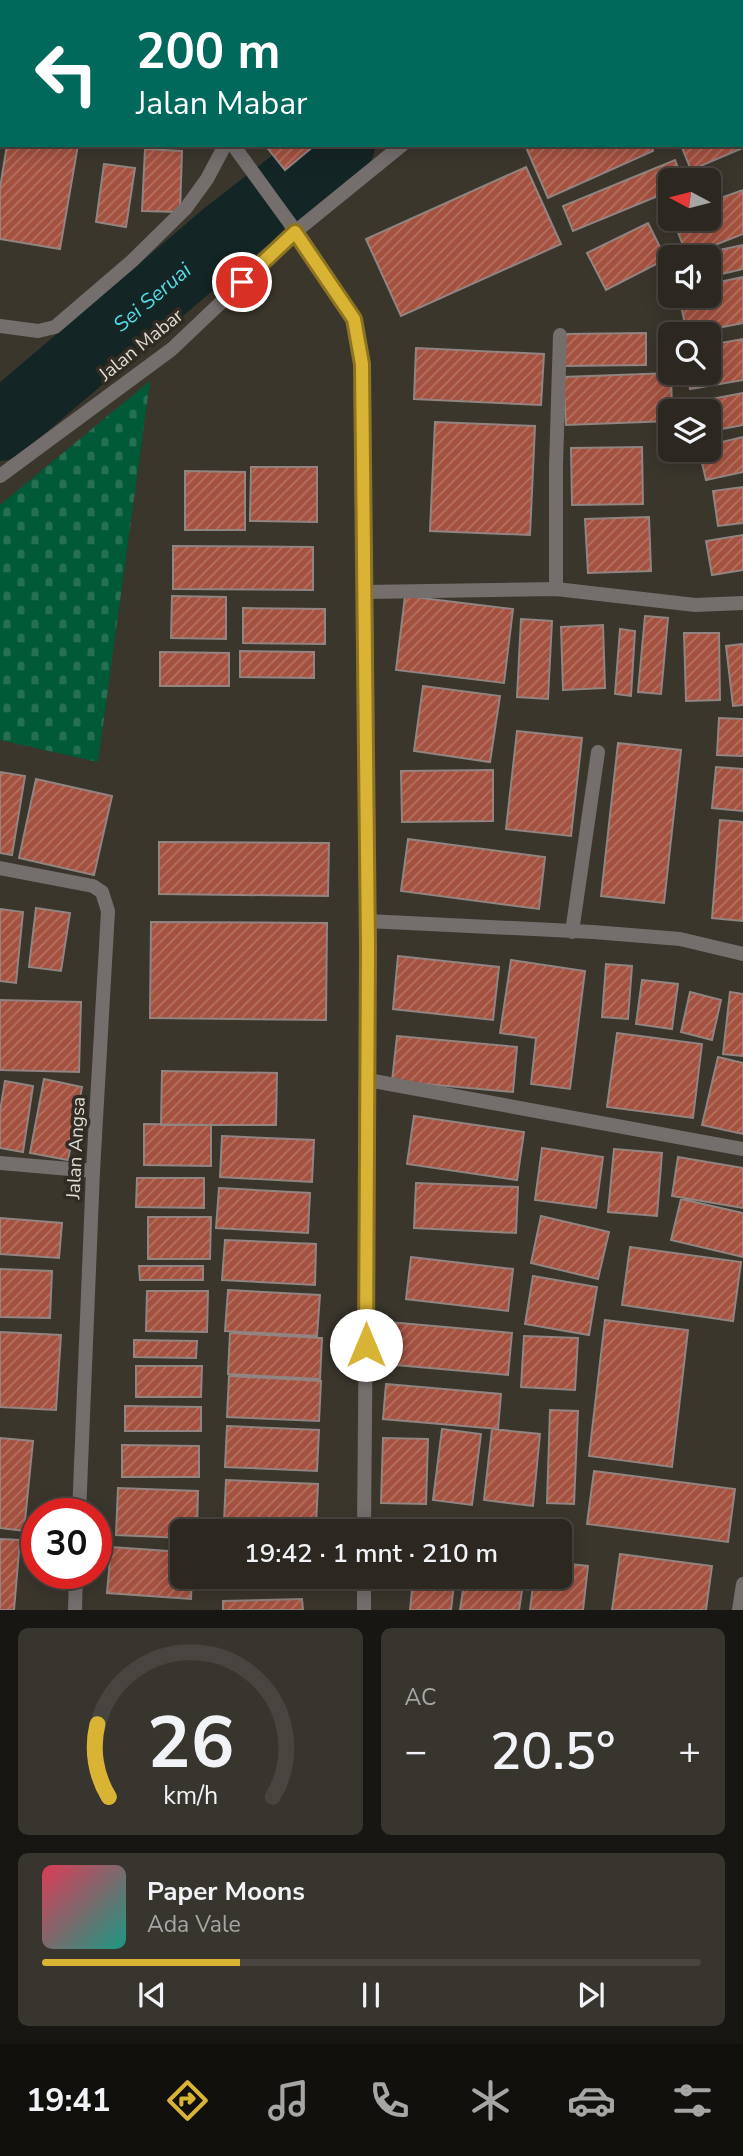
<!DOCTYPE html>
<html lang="id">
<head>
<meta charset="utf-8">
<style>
	body { margin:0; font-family:"Nunito Sans",sans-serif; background:#38342e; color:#f1f3f6; height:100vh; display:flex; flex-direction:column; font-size:26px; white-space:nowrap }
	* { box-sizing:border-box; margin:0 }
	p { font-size:23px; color:#a6a6a5 }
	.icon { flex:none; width:38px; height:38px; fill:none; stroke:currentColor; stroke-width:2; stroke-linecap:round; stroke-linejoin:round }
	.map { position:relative; height:1610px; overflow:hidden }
	.panel { display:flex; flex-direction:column; gap:18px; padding:18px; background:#181612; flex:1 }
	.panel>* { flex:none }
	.banner { position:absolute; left:0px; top:0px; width:744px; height:147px; box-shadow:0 4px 18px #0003,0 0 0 2px #48443f; background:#00695c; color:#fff; overflow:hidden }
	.needle { width:46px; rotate:277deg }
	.controls { position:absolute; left:658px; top:168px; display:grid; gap:14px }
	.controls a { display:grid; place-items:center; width:63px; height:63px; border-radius:10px; background:#2c2821; box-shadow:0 4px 18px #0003,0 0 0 2px #48443f; font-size:35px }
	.speed { position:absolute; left:21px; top:1498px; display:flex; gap:14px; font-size:35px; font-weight:700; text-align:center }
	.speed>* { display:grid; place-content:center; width:91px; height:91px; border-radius:50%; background:#2c2821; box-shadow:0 4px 18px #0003,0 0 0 2px #48443f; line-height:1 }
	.speed .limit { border:10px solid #d22; background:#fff; color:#111 }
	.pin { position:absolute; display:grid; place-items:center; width:60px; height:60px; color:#fff; margin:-30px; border:4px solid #fff; border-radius:50%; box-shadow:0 2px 7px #0007 }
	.me { position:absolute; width:77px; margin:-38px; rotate:0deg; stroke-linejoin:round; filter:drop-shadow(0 0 5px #0008) }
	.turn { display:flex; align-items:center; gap:24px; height:147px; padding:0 21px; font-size:32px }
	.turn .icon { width:91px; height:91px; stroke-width:2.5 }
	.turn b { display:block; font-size:49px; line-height:60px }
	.big { font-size:52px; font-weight:600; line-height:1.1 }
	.panel .widget { flex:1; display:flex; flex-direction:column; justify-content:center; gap:10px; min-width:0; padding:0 24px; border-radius:10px; background:#38342e }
	.panel .dial { align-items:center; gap:0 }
	.dial svg { height:182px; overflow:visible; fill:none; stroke:#48443f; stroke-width:7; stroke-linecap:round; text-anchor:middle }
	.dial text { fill:#f1f3f6; stroke:none }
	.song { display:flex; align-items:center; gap:21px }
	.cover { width:84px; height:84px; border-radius:10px; background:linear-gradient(135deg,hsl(350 70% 55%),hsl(170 70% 35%)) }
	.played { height:7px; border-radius:4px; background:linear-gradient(90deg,#d9b334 30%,#48443f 30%) }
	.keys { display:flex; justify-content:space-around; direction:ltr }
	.heat { display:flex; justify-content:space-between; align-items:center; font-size:38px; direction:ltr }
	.panel .tiles { flex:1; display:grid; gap:18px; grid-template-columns:1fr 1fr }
	.widget:last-child { grid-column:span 2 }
	.trip { position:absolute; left:170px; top:1519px; width:402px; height:70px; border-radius:10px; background:#2c2821; box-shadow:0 4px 18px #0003,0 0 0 2px #48443f; font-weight:600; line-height:70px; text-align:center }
	.tab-bar { display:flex; height:112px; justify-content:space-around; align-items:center; background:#12100d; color:#a6a6a5 }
	.tab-bar .icon { width:49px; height:49px }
	.tab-bar .selected { color:#d9b334 }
	.tab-bar b { font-size:32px; color:#f1f3f6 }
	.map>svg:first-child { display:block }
	.cemetery { fill:url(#cemetery-stones) }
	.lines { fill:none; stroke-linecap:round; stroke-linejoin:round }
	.river { stroke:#142526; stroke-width:68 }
	.building { fill:url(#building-hatch); stroke:#918481; stroke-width:2 }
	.minor { stroke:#746e6d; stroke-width:14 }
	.route-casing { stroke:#8d7422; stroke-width:18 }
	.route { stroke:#d9b334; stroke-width:12 }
	.labels { text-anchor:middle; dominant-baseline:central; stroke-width:7; stroke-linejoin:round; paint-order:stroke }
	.street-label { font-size:19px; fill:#dfdcd6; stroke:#302c23 }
	.water-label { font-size:21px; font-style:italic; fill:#53d9df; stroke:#302c23 }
</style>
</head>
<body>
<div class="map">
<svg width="743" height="1610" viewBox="0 0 743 1610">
	<defs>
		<pattern id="cemetery-stones" width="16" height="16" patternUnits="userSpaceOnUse" patternTransform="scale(1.75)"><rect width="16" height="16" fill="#005937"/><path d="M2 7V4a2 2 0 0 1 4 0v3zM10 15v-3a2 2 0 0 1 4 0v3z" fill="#257053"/></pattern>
		<pattern id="building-hatch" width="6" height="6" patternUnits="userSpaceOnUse" patternTransform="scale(1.75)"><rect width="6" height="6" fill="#a4513f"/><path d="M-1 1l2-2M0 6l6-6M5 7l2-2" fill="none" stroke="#b47263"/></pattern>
	</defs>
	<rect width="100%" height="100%" fill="#3a362c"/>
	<path class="cemetery" d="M150 381 98 762 0 740V505Z"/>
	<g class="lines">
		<g class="river">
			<path d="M520 2 523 0"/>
			<path id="s1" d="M0 427 229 232 341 145"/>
		</g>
	</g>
	<path class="building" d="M0 0H20L2 2V95Z
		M23 0H123L23 2Z
		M642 0H743V31L742 2Z
		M742 101 743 148 691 170 681 145H742Z
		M7 145H78L60 249 0 239V188Z
		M265 145H315L285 170Z
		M525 145H651L653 151 548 198Z
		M145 149 182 151 180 212 142 211Z
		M675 160 683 180H670V191L573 231 563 206Z
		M104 164 135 168 126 227 96 222Z
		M526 167 561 244 401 316 366 239Z
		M743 190V234L687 256 673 219H709V202Z
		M648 223 666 259 606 290 587 253Z
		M743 245V269L709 277V257H686Z
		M743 277V323L687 334 679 296H709V284Z
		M646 333V365L565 366V334Z
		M743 339V380L690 389 687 373H709V345Z
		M416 348 544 354 541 405 414 399Z
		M671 373 672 411H670V421L566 425 563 377Z
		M743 393V425L711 431 706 400Z
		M435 422 535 426 530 535 430 531Z
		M743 437V472L706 480 699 450H709V445Z
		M642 447 643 504 572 505 571 448Z
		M251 467H317V522L250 521Z
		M185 471 245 472V530H185Z
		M743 487V523L718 526 713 491Z
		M649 517 651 571 588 573 585 519Z
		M743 535V570L712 575 706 541Z
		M173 546 313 547V590L173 589Z
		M172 596 226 597V639L171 638Z
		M405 596 513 609 504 683 396 670Z
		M243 608 325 609V644L243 643Z
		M645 616 668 618 661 694 638 692Z
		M521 619 552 621 548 699 517 697Z
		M603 625 605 688 563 690 561 627Z
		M620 629 635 631 631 696 615 694Z
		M684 633H719L720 700 686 701Z
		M743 644V705L733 706 726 646Z
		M240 651 314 652V678L240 677Z
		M160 652 229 653V686H160Z
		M423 686 500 696 490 762 414 751Z
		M719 718 743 719V756L717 755Z
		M517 731 582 738 571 836 506 829Z
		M618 743 681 750 664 903 601 896Z
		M716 767 743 769V811L712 808Z
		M493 770V821L402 822 401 771Z
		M0 772 25 776 12 855 0 853Z
		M36 779 112 796 94 875 19 858Z
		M720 820 743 822V921L712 918Z
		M408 839 545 857 539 909 401 891Z
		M159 842 329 843 328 896 159 894Z
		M36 908 70 913 61 971 29 967Z
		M0 909 23 912 16 983 0 981Z
		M151 922 327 923 326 1020 150 1018Z
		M398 956 499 967 493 1020 393 1009Z
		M511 960 585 971 570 1089 531 1084 536 1038 500 1033Z
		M606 964 632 966 628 1019 602 1017Z
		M642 980 678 984 672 1029 636 1024Z
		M690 992 721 1000 712 1040 681 1032Z
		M730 992 743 994V1056L723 1054Z
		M0 1000 81 1002 79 1072 0 1070Z
		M617 1033 702 1044 693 1118 607 1107Z
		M397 1036 517 1047 513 1092 392 1081Z
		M718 1057 743 1063V1134L702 1125Z
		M162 1071 277 1073 276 1125H161Z
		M44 1079 82 1087 68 1160 30 1153Z
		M5 1081 33 1086 23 1152 0 1148V1111Z
		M414 1116 524 1132 517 1180 407 1164Z
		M144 1124 211 1125V1166L144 1165Z
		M222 1136 314 1140 312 1182 220 1177Z
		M542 1148 603 1157 596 1208 535 1200Z
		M614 1149 662 1153 657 1216 608 1212Z
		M678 1157 743 1168V1208L672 1196Z
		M137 1178H204V1208L136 1207Z
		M416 1183 518 1187 516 1233 414 1228Z
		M219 1188 310 1193 308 1233 216 1228Z
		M681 1199 743 1213V1257L671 1240Z
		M541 1216 609 1232 598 1279 531 1263Z
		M148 1217H211L210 1259H148Z
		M0 1218 62 1223 59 1258 0 1254Z
		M225 1240 316 1244 315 1285 222 1280Z
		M630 1247 741 1262 733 1321 622 1305Z
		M411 1257 513 1269 508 1311 406 1299Z
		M139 1266H203V1280H140Z
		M0 1269 52 1271 50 1318 0 1317Z
		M533 1276 597 1287 589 1335 525 1324Z
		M228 1290 320 1295 317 1336 225 1331Z
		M147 1291H208L207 1332 146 1331Z
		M605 1320 688 1330 672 1467 589 1456Z
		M389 1322 512 1333 508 1375 385 1364Z
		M0 1332 61 1335 56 1410 0 1407Z
		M230 1333 322 1338 320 1379 228 1374Z
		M524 1336 578 1338 575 1390 521 1387Z
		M134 1340 197 1341 196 1358 134 1357Z
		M136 1366H202L201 1397H136Z
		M229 1376 321 1381 319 1421 227 1417Z
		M386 1384 501 1394 498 1429 383 1419Z
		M125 1406 201 1407V1431H125Z
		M550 1410 578 1411 574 1504 547 1503Z
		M227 1426 319 1430 317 1471 225 1467Z
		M442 1429 481 1434 472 1505 433 1500Z
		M492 1429 540 1434 533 1506 484 1500Z
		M0 1438 33 1441 24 1531 0 1528Z
		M383 1438 428 1439 426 1504 381 1503Z
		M122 1445 199 1446V1477H122Z
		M594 1471 735 1489 728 1542 587 1524Z
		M226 1480 318 1484 316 1525 224 1521Z
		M118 1488 198 1491 197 1531H182V1538L116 1535Z
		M216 1527 300 1531H216Z
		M0 1539 20 1540 14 1610H0Z
		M111 1547 182 1552V1577H192L191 1599 107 1593Z
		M620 1554 712 1566 706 1610H612Z
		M560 1563 588 1566 583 1610H530L534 1577H560Z
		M465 1577 524 1578 519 1610H460Z
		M413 1580 454 1584 451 1610H410Z
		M302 1599 303 1610H223V1601Z"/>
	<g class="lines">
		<path class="minor" d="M184 0V2
			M579 2 581 0
			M0 95H2
			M233 145 289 222 354 319 362 364 368 1080 364 1531
			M0 326 38 331 55 327 132 261 186 208 207 179 225 145
			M560 335 556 465V589L695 605 743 603
			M0 476 172 349 295 232 402 145
			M364 592 556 589
			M0 868 93 886 102 892 108 911 93 1171 79 1514
			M367 921 593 932 680 939 743 954
			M572 932 598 752
			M368 1080 743 1149
			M0 1163 93 1171
			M75 1610 76 1573
			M364 1610V1577
			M739 1610 743 1584"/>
	</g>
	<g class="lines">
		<g class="route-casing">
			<path id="route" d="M242 282 295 232 354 319 362 364 368 948 366 1345"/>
		</g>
		<use href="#route" class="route"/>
	</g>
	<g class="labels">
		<g class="street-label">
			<text transform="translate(141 345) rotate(-39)">Jalan Mabar</text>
			<text transform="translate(76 1148) rotate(-87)">Jalan Angsa</text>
		</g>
		<g class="water-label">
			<text stroke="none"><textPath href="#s1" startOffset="200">Sei Seruai</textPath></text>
		</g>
	</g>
</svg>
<div class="controls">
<a><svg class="needle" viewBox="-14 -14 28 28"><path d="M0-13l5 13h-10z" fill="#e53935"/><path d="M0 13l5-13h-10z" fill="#a6a6a5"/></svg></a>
<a><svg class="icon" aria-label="sound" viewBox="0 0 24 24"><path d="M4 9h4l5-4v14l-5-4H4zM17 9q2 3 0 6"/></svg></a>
<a><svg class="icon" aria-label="search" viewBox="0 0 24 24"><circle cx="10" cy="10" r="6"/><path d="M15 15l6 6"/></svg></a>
<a><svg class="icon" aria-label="layers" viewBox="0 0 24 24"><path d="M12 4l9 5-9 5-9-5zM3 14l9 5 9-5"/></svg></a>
</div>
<div class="speed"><div class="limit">30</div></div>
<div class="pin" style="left:242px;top:282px;background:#d93025"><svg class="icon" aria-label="arrive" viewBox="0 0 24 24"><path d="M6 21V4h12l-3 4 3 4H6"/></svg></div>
<svg class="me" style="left:366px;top:1345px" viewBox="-20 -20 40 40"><circle r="19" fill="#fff"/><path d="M0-13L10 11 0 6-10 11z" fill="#d9b334"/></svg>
<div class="trip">19:42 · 1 mnt · 210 m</div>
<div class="banner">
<div class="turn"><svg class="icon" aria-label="left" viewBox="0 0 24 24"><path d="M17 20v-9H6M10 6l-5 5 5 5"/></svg><div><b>200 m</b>Jalan Mabar</div></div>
</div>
</div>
<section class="panel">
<div class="tiles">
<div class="widget dial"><svg viewBox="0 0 100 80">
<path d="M14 69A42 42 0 1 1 86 69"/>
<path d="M14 69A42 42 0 0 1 9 37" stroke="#d9b334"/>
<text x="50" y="56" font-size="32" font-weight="700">26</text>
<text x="50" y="72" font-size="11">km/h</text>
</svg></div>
<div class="widget"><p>AC</p>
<div class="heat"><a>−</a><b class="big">20.5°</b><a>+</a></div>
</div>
<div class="widget">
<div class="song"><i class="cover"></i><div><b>Paper Moons</b><p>Ada Vale</p></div></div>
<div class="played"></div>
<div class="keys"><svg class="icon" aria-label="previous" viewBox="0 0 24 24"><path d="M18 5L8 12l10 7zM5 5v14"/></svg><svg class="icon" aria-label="pause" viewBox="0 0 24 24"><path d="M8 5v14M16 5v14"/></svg><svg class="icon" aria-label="next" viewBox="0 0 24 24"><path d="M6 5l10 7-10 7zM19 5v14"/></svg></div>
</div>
</div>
</section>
<nav class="tab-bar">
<b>19:41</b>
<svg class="icon selected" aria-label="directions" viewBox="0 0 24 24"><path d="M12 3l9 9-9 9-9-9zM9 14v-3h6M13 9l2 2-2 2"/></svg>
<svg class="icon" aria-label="music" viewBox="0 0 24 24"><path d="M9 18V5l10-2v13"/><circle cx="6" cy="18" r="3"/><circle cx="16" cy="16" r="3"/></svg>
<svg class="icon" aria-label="phone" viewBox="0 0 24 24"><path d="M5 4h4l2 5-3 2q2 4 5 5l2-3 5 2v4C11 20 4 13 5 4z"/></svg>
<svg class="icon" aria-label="climate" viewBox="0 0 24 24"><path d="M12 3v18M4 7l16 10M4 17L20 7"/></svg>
<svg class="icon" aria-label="car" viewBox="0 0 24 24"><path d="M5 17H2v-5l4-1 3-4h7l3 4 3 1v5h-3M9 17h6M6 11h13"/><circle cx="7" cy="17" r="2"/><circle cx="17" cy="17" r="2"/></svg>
<svg class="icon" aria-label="filters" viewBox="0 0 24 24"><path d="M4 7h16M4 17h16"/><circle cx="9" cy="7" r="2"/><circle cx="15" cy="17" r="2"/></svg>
</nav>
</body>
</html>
